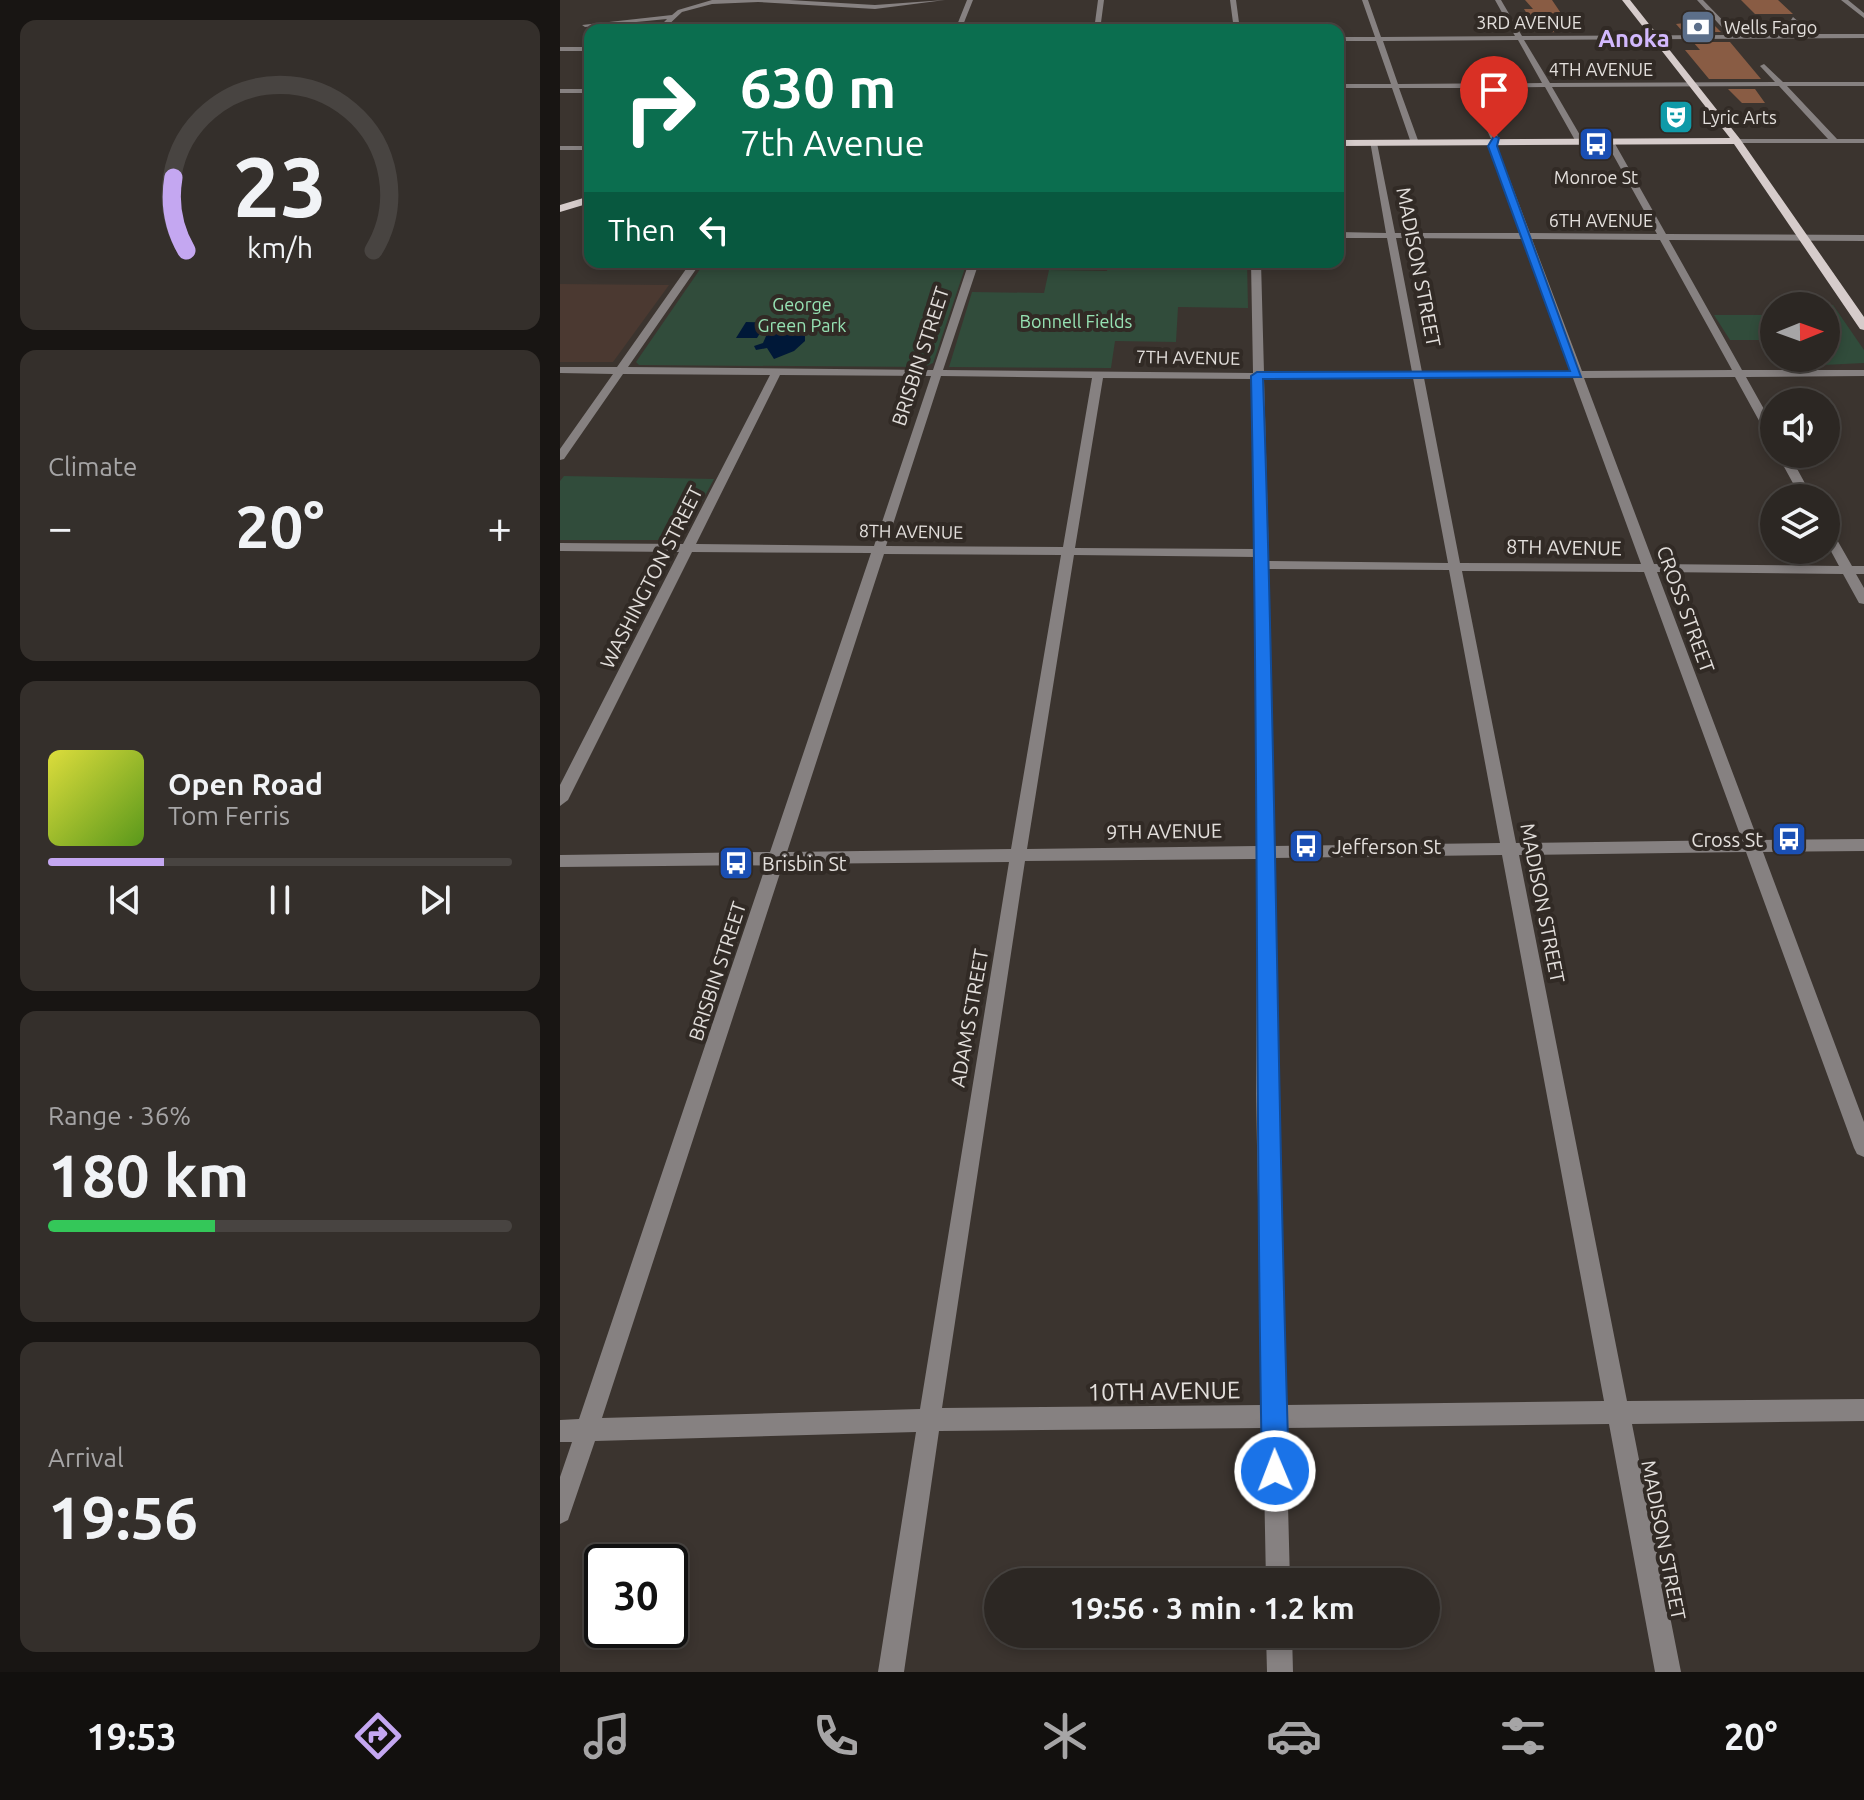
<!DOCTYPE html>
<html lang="en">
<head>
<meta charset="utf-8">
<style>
	body { margin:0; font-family:Ubuntu,sans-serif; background:#342f2b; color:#f1f3f6; height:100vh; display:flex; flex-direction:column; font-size:30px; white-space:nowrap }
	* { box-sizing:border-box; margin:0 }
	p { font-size:26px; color:#a6a5a6 }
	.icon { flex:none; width:44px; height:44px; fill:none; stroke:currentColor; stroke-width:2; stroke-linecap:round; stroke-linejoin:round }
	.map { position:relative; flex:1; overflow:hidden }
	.drawer { display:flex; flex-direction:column; gap:20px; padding:20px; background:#181513; width:560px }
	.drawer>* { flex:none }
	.top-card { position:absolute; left:24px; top:24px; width:760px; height:244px; border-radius:16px; box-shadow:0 4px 12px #0003,0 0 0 2px #484441; background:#0b6e4f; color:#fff; overflow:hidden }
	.needle { width:52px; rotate:89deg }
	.fabs { position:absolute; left:1200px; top:292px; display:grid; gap:16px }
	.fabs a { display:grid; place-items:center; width:80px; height:80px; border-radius:50%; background:#2c2723; box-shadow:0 4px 12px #0003,0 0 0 2px #484441; font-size:40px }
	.speed { position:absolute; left:24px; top:1544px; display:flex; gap:16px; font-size:40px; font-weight:700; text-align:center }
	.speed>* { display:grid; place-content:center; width:104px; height:104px; border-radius:50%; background:#2c2723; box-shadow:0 4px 12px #0003,0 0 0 2px #484441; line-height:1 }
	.speed .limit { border:4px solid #111; border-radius:12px; background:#fff; color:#111 }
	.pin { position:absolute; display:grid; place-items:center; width:68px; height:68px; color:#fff; margin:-82px -34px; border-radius:50% 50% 50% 0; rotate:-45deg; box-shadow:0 0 8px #0007 }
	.pin .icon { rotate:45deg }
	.me { position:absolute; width:88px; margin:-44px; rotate:359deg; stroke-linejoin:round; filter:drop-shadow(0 0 6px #0008) }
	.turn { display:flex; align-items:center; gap:28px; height:168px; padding:0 24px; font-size:36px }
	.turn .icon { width:104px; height:104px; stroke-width:2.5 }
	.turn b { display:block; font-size:56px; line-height:68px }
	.then { display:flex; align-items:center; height:76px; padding:0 24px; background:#0003; gap:16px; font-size:30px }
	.big { font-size:60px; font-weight:700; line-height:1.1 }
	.drawer .tile { flex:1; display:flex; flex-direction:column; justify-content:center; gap:12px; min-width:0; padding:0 28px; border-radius:16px; background:#342f2b }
	.drawer .dial { align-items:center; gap:0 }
	.dial svg { height:208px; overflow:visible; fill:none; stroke:#484441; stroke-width:7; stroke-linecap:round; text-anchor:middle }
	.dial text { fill:#f1f3f6; stroke:none }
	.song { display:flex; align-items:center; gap:24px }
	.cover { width:96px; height:96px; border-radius:12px; background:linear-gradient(135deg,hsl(60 70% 55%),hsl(90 70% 35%)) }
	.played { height:8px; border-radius:4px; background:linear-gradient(90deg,#c4a7f1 25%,#484441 25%) }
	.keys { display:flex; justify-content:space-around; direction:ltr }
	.heat { display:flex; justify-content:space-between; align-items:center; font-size:44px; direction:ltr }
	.charge { height:12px; border-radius:6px; background:linear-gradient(90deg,#34c759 36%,#484441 0) }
	.trip { position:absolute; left:424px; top:1568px; width:456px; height:80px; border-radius:40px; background:#2c2723; box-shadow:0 4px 12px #0003,0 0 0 2px #484441; font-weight:700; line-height:80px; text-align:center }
	.tabs { display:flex; height:128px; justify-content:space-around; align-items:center; background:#12100e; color:#a6a5a6 }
	.tabs .icon { width:56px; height:56px }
	.tabs .selected { color:#c4a7f1 }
	.tabs b { font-size:36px; color:#f1f3f6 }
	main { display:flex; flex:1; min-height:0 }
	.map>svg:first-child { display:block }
	.industrial { fill:#4b3931 }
	.green { fill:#314c3b }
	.water { fill:#001838 }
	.building { fill:#895c44 }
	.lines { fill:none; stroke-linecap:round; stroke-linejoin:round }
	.minor { fill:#868181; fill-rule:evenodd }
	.major { fill:#d6cccb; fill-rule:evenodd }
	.route { fill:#1a73e8; stroke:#114b97; stroke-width:2 }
	.labels { text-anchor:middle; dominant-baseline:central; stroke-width:8; stroke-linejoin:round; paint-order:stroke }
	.far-street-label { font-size:18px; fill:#e3dfdc; stroke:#312a25 }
	.far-poi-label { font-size:18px; fill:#e3dfdc; stroke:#312a25; text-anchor:start }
	.far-park-label { font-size:18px; fill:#96e2b3; stroke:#312a25 }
	.street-label { font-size:20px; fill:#e3dfdc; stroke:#312a25 }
	.poi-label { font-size:20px; fill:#e3dfdc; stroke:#312a25; text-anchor:start }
	.far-district-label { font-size:24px; font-weight:bold; fill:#d2b8fd; stroke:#312a25 }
	.near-street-label { font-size:24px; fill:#e3dfdc; stroke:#312a25 }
</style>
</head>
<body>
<main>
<section class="drawer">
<div class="tile dial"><svg viewBox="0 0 100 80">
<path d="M14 69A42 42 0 1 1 86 69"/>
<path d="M14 69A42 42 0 0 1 9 41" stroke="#c4a7f1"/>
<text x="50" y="56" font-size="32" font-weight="700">23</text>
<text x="50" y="72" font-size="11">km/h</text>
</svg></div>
<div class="tile"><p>Climate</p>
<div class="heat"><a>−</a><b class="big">20°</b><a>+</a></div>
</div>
<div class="tile">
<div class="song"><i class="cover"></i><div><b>Open Road</b><p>Tom Ferris</p></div></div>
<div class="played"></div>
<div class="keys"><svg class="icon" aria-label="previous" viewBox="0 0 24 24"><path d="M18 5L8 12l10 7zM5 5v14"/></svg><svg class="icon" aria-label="pause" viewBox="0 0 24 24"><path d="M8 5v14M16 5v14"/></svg><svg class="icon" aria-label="next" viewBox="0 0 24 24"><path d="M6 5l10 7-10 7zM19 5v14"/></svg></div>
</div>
<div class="tile"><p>Range · 36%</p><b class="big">180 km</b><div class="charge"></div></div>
<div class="tile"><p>Arrival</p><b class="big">19:56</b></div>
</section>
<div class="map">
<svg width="1304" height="1672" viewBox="0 0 1304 1672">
	<rect width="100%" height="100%" fill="#3b342f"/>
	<path class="industrial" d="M0 284 105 285H109L53 362H0Z"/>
	<path class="green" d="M145 262H407L373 363 364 367 79 365 76 362Z
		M548 262H687L688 308 618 307 616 342 555 341 551 368 389 367 412 292 484 293 489 270 547 271Z
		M1209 305H1273L1304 350V363L1242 366 1237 358H1266V306H1214V311Z
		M1154 315H1214V340H1170Z
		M4 476 154 479 121 540H0V481Z"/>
	<path class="water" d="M186 322 225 323 245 333V341L234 351 214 359 207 348 196 350 194 346 203 343 210 327H204L197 338H176Z"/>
	<path class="building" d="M965 0H992L1013 31 979 33 964 9H973Z
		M1181 0H1218L1233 14H1195Z
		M1132 22H1151L1161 32H1123L1116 24Z
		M1133 42H1170L1201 79H1149L1125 50H1140Z
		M1168 89H1195L1205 103H1182Z"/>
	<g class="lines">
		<path class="minor" d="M152 0H229L315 5 385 0 315 9 198 2 152 4 122 12 103 30H96L107 19 25 27 22 25 112 15 118 10Z
			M407 0H413L401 30H395Z
			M538 0H544L540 30H534Z
			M670 0H676L680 30H674Z
			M802 0H808L821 37 955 36 935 0H941L962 36 1169 35 1137 0H1143L1177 35 1245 34 1231 20 1233 17 1253 34H1304V38L964 40 990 83 1215 82 1200 66 1204 64 1223 82H1304V86H1227L1277 139H1304V143H1174L1177 139H1268L1219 86 992 87 1024 142 1020 144 1016 142 985 87 915 88 939 139 937 146 970 233 1097 234 1046 142 1050 140 1054 142 1106 234 1304 235V241L1109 240 1182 370H1304V376L1186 377 1214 427V440L1208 437 1175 377 1024 378 1094 564 1279 566 1266 542V527L1272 531 1292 566H1304V574H1296L1304 588V604L1299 603 1283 574 1097 572 1198 840 1304 839V851L1203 852 1304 1122V1157L1297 1154 1294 1148 1186 852 959 855 1067 1401 1304 1399V1421L1072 1424 1121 1672H1095L1049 1424 726 1428 730 1582H706L703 1428 379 1431 344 1672H318L356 1432 35 1441 8 1520 0 1524V1477L12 1442H0V1420L19 1419 206 865 0 867V855L210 852 311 553 132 552 8 800 0 806V785L119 552 0 551V543L123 544 210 375 63 374 4 459 0 460V449L53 374 0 373V367H57L131 262H141L68 367 373 370 409 262H419L383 370 693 373 691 262H701L704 373 852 372 827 238H778V232L826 233 810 141 817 143 835 233H961L929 146 931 139 908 88H839L859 143 855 145 851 143 832 88H778V84H831L816 41H778V37H815ZM958 40 982 83 838 84 823 41ZM836 238 963 239 1011 371 862 372ZM972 239 1100 240 1172 370 1022 371ZM220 375 371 376 314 546 136 544ZM381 376 532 378 503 547 326 546ZM543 378 693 379 696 549 515 548ZM853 378 888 563 709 561 704 379ZM864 378H1013L1081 564 900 563ZM324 554 501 555 451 849 227 852ZM514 555 696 557 697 846 467 849ZM709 569 889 570 940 843 713 846ZM902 571 1084 572 1182 840 956 843ZM942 855 1044 1401 725 1405 716 1094 713 858ZM697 859 696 1094 702 1405 382 1408 465 861ZM449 862 360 1409 42 1418 223 864Z
			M1281 0H1288L1304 13V18Z
			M0 47H30V51H0Z
			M0 89H30V93H0Z
			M0 146H30V150H0Z
			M1217 454H1229L1253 498H1241Z
			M706 1634H732L733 1672H707Z"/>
		<path class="major" d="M1062 0H1070L1180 139 1304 317V330L1300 329 1174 144 778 146V140L1170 138Z
			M30 196V203L0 212V205Z"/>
	</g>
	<path class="route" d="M934 136 939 138 937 146 1021 377 703 379C716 743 717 1107 729 1471L725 1480 715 1484 706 1480 702 1471C695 1106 699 741 691 376L697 372 1010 371 928 146Z"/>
	<defs>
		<g id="bank-square" transform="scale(1.8)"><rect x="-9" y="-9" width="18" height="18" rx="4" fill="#5c6f8a" stroke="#312a25"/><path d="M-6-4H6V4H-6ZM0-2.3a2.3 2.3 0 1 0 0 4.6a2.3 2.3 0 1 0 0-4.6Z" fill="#fff"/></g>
		<g id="theatre-square" transform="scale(1.8)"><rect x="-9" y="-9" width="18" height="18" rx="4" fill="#0f9aa8" stroke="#312a25"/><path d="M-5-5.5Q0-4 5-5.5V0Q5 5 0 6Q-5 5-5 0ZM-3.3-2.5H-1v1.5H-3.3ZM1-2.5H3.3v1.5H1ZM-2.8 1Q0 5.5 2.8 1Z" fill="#fff"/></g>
		<g id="bus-square" transform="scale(1.8)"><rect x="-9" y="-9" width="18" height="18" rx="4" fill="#1a4fb4" stroke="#312a25"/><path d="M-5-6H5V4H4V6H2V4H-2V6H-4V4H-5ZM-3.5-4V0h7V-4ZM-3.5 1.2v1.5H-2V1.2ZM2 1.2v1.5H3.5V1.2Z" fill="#fff"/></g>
	</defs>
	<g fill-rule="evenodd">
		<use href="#bank-square" x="1138" y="27"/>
		<use href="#theatre-square" x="1116" y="117"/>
		<use href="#bus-square" x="1036" y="144"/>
		<use href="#bus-square" x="1229" y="839"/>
		<use href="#bus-square" x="746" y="846"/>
		<use href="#bus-square" x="176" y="863"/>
	</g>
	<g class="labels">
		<g class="far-street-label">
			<text x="969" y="22">3RD AVENUE</text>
			<text x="1041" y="69">4TH AVENUE</text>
			<text x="1041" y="220">6TH AVENUE</text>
			<text transform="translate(628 357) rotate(1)">7TH AVENUE</text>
			<text transform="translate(351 531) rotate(1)">8TH AVENUE</text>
		</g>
		<g class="far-poi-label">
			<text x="1164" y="27">Wells Fargo</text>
			<text x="1142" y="117">Lyric Arts</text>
			<text x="1036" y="177" text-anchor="middle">Monroe St</text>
		</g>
		<g class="far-park-label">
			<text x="242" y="304">George<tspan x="242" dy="21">Green Park</tspan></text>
			<text x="516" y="321">Bonnell Fields</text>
		</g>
		<g class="street-label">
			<text transform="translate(859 267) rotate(79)">MADISON STREET</text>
			<text transform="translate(360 356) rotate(-72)">BRISBIN STREET</text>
			<text transform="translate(1004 547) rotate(1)">8TH AVENUE</text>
			<text transform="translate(91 577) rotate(-63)">WASHINGTON STREET</text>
			<text transform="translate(1126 609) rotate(70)">CROSS STREET</text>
			<text transform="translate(604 831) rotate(-1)">9TH AVENUE</text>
			<text transform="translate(983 903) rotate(79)">MADISON STREET</text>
			<text transform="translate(157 971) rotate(-72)">BRISBIN STREET</text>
			<text transform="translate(409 1018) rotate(-80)">ADAMS STREET</text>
			<text transform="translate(1104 1540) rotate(79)">MADISON STREET</text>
		</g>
		<g class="poi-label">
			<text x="1203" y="839" text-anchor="end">Cross St</text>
			<text x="772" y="846">Jefferson St</text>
			<text x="202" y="863">Brisbin St</text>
		</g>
		<g class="far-district-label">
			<text x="1074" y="38">Anoka</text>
		</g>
		<g class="near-street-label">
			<text transform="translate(604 1391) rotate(-1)">10TH AVENUE</text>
		</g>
	</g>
</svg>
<div class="fabs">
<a><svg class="needle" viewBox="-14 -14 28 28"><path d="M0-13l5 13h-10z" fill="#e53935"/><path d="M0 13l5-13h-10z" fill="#a6a5a6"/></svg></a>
<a><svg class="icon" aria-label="sound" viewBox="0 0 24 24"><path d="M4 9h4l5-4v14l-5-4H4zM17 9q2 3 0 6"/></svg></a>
<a><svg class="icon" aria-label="layers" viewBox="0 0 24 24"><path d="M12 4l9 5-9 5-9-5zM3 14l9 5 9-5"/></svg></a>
</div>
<div class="speed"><div class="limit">30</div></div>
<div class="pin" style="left:934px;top:138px;background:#d93025"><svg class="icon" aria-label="arrive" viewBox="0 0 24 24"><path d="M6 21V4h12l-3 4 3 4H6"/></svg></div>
<svg class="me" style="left:715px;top:1471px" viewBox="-20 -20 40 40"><circle r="17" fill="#1a73e8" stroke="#fff" stroke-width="3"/><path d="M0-11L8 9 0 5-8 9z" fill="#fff"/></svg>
<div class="trip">19:56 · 3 min · 1.2 km</div>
<div class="top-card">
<div class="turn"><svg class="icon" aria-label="right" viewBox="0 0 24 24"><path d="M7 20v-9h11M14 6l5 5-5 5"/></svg><div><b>630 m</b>7th Avenue</div></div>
<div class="then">Then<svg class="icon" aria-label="left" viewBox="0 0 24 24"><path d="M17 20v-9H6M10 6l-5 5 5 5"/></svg></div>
</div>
</div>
</main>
<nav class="tabs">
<b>19:53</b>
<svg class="icon selected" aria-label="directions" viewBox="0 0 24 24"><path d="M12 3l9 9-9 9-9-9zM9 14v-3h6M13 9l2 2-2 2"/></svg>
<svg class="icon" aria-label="music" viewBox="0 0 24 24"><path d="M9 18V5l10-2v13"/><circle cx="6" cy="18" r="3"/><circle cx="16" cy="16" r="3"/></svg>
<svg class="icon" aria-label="phone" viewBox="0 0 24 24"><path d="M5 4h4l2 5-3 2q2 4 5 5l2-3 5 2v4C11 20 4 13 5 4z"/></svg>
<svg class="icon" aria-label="climate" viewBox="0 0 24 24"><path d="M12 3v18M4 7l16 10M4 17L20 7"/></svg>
<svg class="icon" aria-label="car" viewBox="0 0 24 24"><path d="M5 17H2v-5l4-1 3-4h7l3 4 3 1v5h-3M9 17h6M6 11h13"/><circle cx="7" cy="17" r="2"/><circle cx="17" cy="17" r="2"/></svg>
<svg class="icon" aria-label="filters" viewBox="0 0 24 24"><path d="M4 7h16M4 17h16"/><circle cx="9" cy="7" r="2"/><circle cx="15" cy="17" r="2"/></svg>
<b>20°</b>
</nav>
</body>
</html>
